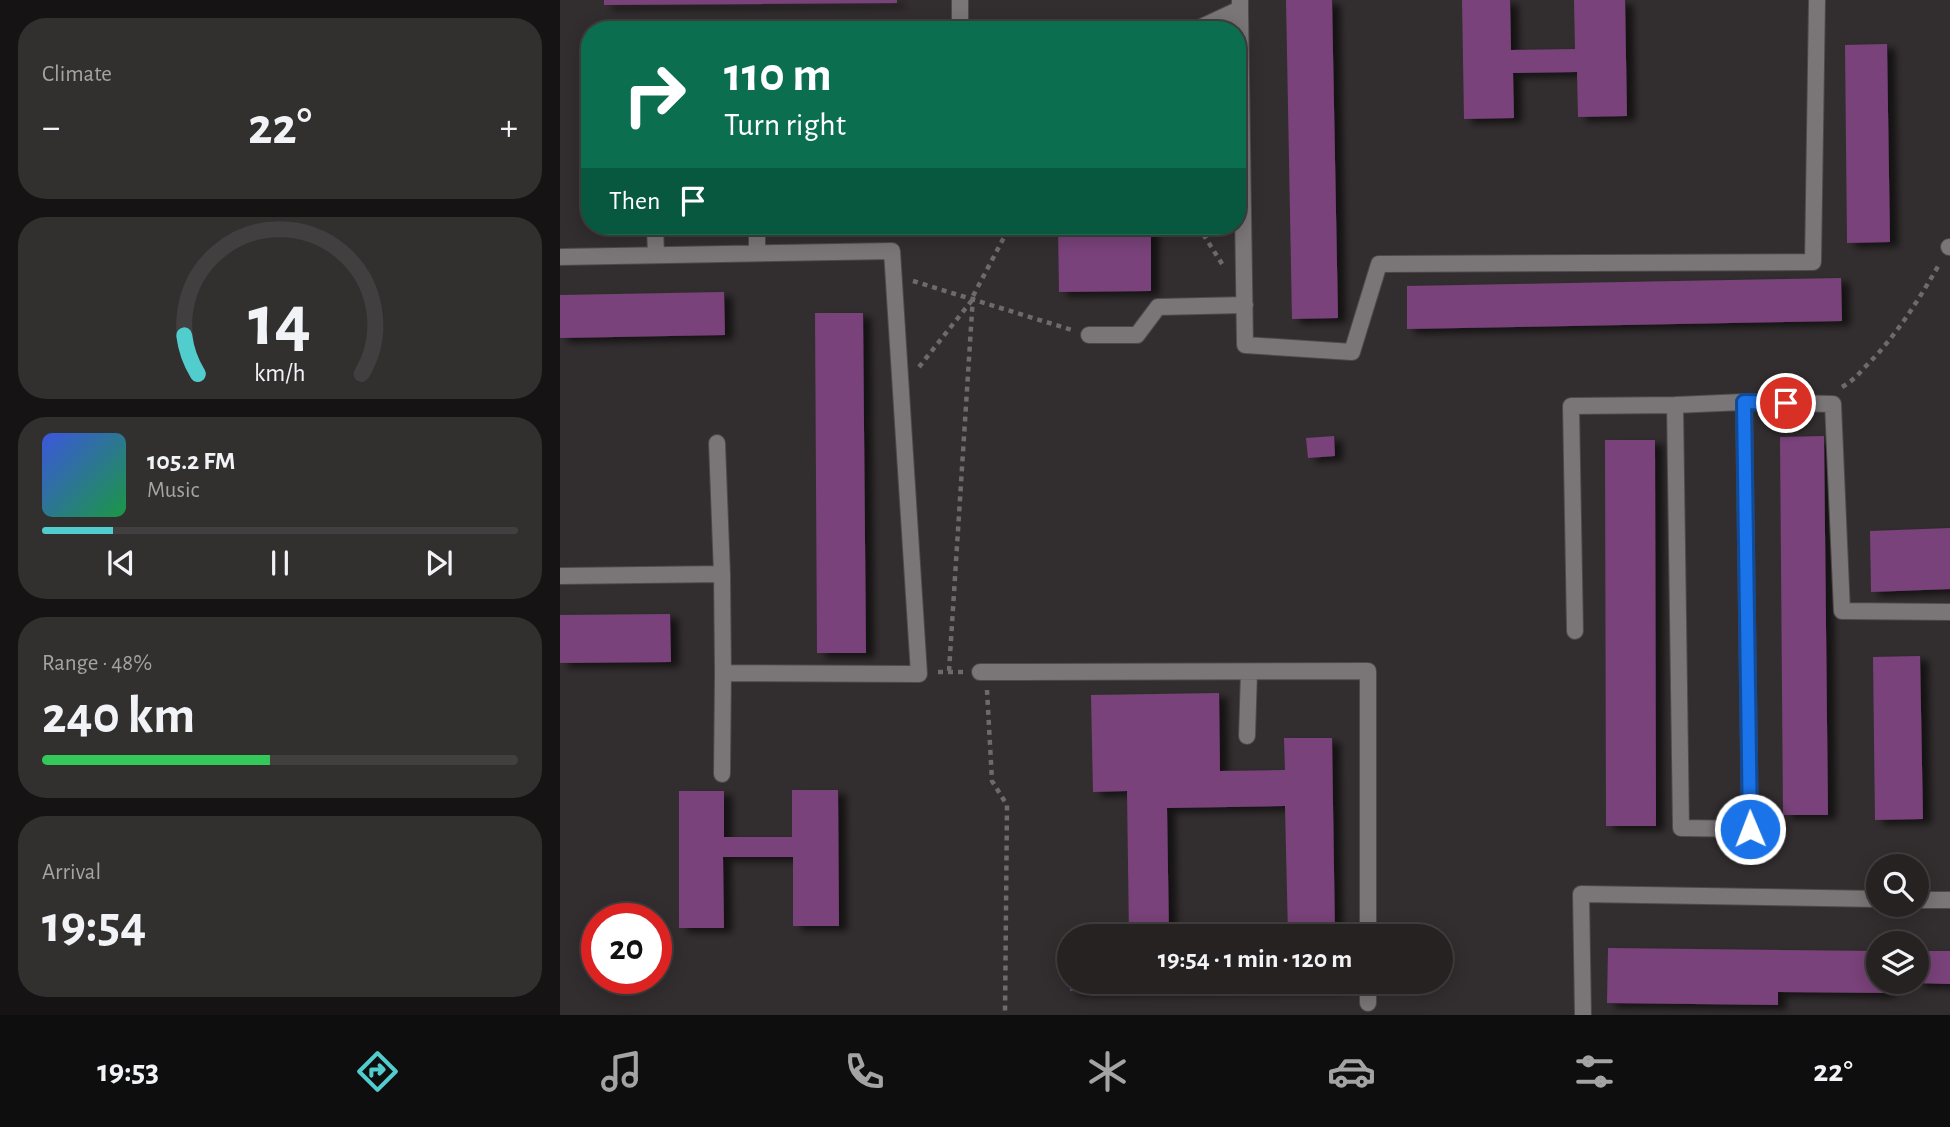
<!DOCTYPE html>
<html lang="en">
<head>
<meta charset="utf-8">
<style>
	body { margin:0; font-family:"Alegreya Sans",sans-serif; background:#322f2f; color:#f1f3f6; height:100vh; display:flex; flex-direction:column; font-size:26px; white-space:nowrap }
	* { box-sizing:border-box; margin:0 }
	p { font-size:23px; color:#a4a4a5 }
	.icon { flex:none; width:38px; height:38px; fill:none; stroke:currentColor; stroke-width:2; stroke-linecap:round; stroke-linejoin:round }
	.map { position:relative; flex:1; overflow:hidden }
	.panel { display:flex; flex-direction:column; gap:18px; padding:18px; background:#151313; width:560px }
	.panel>* { flex:none }
	.hud { position:absolute; left:21px; top:21px; width:665px; height:214px; border-radius:28px; box-shadow:0 4px 18px #0003,0 0 0 2px #423f40; background:#0b6e4f; color:#fff; overflow:hidden }
	.controls { position:absolute; left:1306px; top:854px; display:grid; gap:14px }
	.controls a { display:grid; place-items:center; width:63px; height:63px; border-radius:50%; background:#262222; box-shadow:0 4px 18px #0003,0 0 0 2px #423f40; font-size:35px }
	.speed { position:absolute; left:21px; top:903px; display:flex; gap:14px; font-size:35px; font-weight:700; text-align:center }
	.speed>* { display:grid; place-content:center; width:91px; height:91px; border-radius:50%; background:#262222; box-shadow:0 4px 18px #0003,0 0 0 2px #423f40; line-height:1 }
	.speed .limit { border:10px solid #d22; background:#fff; color:#111 }
	.pin { position:absolute; display:grid; place-items:center; width:60px; height:60px; color:#fff; margin:-30px; border:4px solid #fff; border-radius:50%; box-shadow:0 2px 7px #0007 }
	.me { position:absolute; width:77px; margin:-38px; rotate:359deg; stroke-linejoin:round; filter:drop-shadow(0 0 5px #0008) }
	.turn { display:flex; align-items:center; gap:24px; height:147px; padding:0 28px; font-size:32px }
	.turn .icon { width:91px; height:91px; stroke-width:2.5 }
	.turn b { display:block; font-size:49px; line-height:60px }
	.then { display:flex; align-items:center; height:66px; padding:0 28px; background:#0003; gap:14px; font-size:26px }
	.big { font-size:52px; font-weight:700; line-height:1.1 }
	.panel .tile { flex:1; display:flex; flex-direction:column; justify-content:center; gap:10px; min-width:0; padding:0 24px; border-radius:28px; background:#322f2f }
	.panel .dial { align-items:center; gap:0 }
	.dial svg { height:182px; overflow:visible; fill:none; stroke:#423f40; stroke-width:7; stroke-linecap:round; text-anchor:middle }
	.dial text { fill:#f1f3f6; stroke:none }
	.song { display:flex; align-items:center; gap:21px }
	.cover { width:84px; height:84px; border-radius:10px; background:linear-gradient(135deg,hsl(230 70% 55%),hsl(140 70% 35%)) }
	.played { height:7px; border-radius:4px; background:linear-gradient(90deg,#52cdce 15%,#423f40 15%) }
	.keys { display:flex; justify-content:space-around; direction:ltr }
	.heat { display:flex; justify-content:space-between; align-items:center; font-size:38px; direction:ltr }
	.charge { height:10px; border-radius:5px; background:linear-gradient(90deg,#34c759 48%,#423f40 0) }
	.trip { position:absolute; left:497px; top:924px; width:396px; height:70px; border-radius:35px; background:#262222; box-shadow:0 4px 18px #0003,0 0 0 2px #423f40; font-weight:700; line-height:70px; text-align:center }
	.tab-bar { display:flex; height:112px; justify-content:space-around; align-items:center; background:#0f0e0e; color:#a4a4a5 }
	.tab-bar .icon { width:49px; height:49px }
	.tab-bar .current { color:#52cdce }
	.tab-bar b { font-size:32px; color:#f1f3f6 }
	main { display:flex; flex:1; min-height:0 }
	.map>svg:first-child { display:block }
	.building { fill:#79427a; filter:url(#shadow) }
	.lines { fill:none; stroke-linecap:round; stroke-linejoin:round }
	.lane-casing { stroke:#4c494a; stroke-width:18 }
	.path { stroke:#6e6a6b; stroke-width:4.5; stroke-dasharray:5 5; stroke-linecap:butt }
	.lane { stroke:#7a7577; stroke-width:16 }
	.route-casing { stroke:#114b97; stroke-width:18 }
	.route { stroke:#1a73e8; stroke-width:12 }
</style>
</head>
<body>
<main>
<section class="panel">
<div class="tile"><p>Climate</p>
<div class="heat"><a>−</a><b class="big">22°</b><a>+</a></div>
</div>
<div class="tile dial"><svg viewBox="0 0 100 80">
<path d="M14 69A42 42 0 1 1 86 69"/>
<path d="M14 69A42 42 0 0 1 8 52" stroke="#52cdce"/>
<text x="50" y="56" font-size="32" font-weight="700">14</text>
<text x="50" y="72" font-size="11">km/h</text>
</svg></div>
<div class="tile">
<div class="song"><i class="cover"></i><div><b>105.2 FM</b><p>Music</p></div></div>
<div class="played"></div>
<div class="keys"><svg class="icon" aria-label="previous" viewBox="0 0 24 24"><path d="M18 5L8 12l10 7zM5 5v14"/></svg><svg class="icon" aria-label="pause" viewBox="0 0 24 24"><path d="M8 5v14M16 5v14"/></svg><svg class="icon" aria-label="next" viewBox="0 0 24 24"><path d="M6 5l10 7-10 7zM19 5v14"/></svg></div>
</div>
<div class="tile"><p>Range · 48%</p><b class="big">240 km</b><div class="charge"></div></div>
<div class="tile"><p>Arrival</p><b class="big">19:54</b></div>
</section>
<div class="map">
<svg width="1390" height="1015" viewBox="0 0 1390 1015">
	<defs>
		<filter id="shadow"><feDropShadow dx="8" dy="4.5" stdDeviation="3.5" flood-color="#0009"/></filter>
	</defs>
	<rect width="100%" height="100%" fill="#322d2e"/>
	<path class="building" d="M44 0H337V3L44 5Z
		M726 0H772L778 318 732 319Z
		M902 0H950L951 50 1015 49 1014 0H1065L1067 116 1018 117 1017 72 953 73 954 118 904 119Z
		M1327 44 1330 242 1287 243 1285 45Z
		M498 226H591V291L499 292Z
		M1281 278 1282 321 847 329V286Z
		M164 292 165 335 0 338V295Z
		M255 313H303L306 653H257Z
		M774 436 775 456 748 458 746 438Z
		M1264 436 1268 815H1223L1220 437Z
		M1045 440H1095L1096 826H1046Z
		M1390 528V589L1311 592 1310 531Z
		M110 614 111 662 0 663V615Z
		M1360 656 1363 819 1315 820 1313 657Z
		M659 693 660 771 725 770 724 738H772L775 936H728L725 806 607 808 609 936H569L567 791 533 792 531 695Z
		M232 790H278L279 926H233V857H163L164 928H119V791H164V837H232Z
		M1048 948 1318 951V982H1327V993L1218 992V1005L1047 1003Z
		M1356 951H1390V984L1356 983Z
		M510 982H776V988L510 991Z"/>
	<g class="lines">
		<g class="lane-casing">
			<path id="lane" d="M680 9 685 345 792 352 819 264 1253 262 1257 0
				M400 30V0
				M635 30 680 9V1
				M95 226 96 255
				M197 226V252
				M1389 247H1390
				M0 257 332 251 359 674 163 673 162 574 0 576
				M529 335H577L598 307 685 305
				M1184 402 1190 829 1121 828 1115 405 1184 402 1273 404 1282 611 1390 612
				M157 443 162 574
				M1015 631 1011 406 1115 405
				M420 672 808 671V936
				M687 736 689 672
				M162 774 163 673
				M1356 900H1390
				M808 982V1003
				M1023 1015 1021 894 1318 899"/>
		</g>
		<path class="path" d="M638 226 664 267
			M353 281 512 330
			M359 367 413 299V296L450 226
			M1282 387C1291 382 1297 376 1303 369 1335 338 1358 301 1380 263
			M389 671 413 296
			M378 672H404
			M427 690 432 781 447 805 445 1015"/>
		<use href="#lane" class="lane"/>
	</g>
	<g class="lines">
		<g class="route-casing">
			<path id="route" d="M1190 829 1184 402 1226 403"/>
		</g>
		<use href="#route" class="route"/>
	</g>
</svg>
<div class="controls">
<a><svg class="icon" aria-label="search" viewBox="0 0 24 24"><circle cx="10" cy="10" r="6"/><path d="M15 15l6 6"/></svg></a>
<a><svg class="icon" aria-label="layers" viewBox="0 0 24 24"><path d="M12 4l9 5-9 5-9-5zM3 14l9 5 9-5"/></svg></a>
</div>
<div class="speed"><div class="limit">20</div></div>
<div class="pin" style="left:1226px;top:403px;background:#d93025"><svg class="icon" aria-label="arrive" viewBox="0 0 24 24"><path d="M6 21V4h12l-3 4 3 4H6"/></svg></div>
<svg class="me" style="left:1190px;top:829px" viewBox="-20 -20 40 40"><circle r="17" fill="#1a73e8" stroke="#fff" stroke-width="3"/><path d="M0-11L8 9 0 5-8 9z" fill="#fff"/></svg>
<div class="trip">19:54 · 1 min · 120 m</div>
<div class="hud">
<div class="turn"><svg class="icon" aria-label="right" viewBox="0 0 24 24"><path d="M7 20v-9h11M14 6l5 5-5 5"/></svg><div><b>110 m</b>Turn right</div></div>
<div class="then">Then<svg class="icon" aria-label="arrive" viewBox="0 0 24 24"><path d="M6 21V4h12l-3 4 3 4H6"/></svg></div>
</div>
</div>
</main>
<nav class="tab-bar">
<b>19:53</b>
<svg class="icon current" aria-label="directions" viewBox="0 0 24 24"><path d="M12 3l9 9-9 9-9-9zM9 14v-3h6M13 9l2 2-2 2"/></svg>
<svg class="icon" aria-label="music" viewBox="0 0 24 24"><path d="M9 18V5l10-2v13"/><circle cx="6" cy="18" r="3"/><circle cx="16" cy="16" r="3"/></svg>
<svg class="icon" aria-label="phone" viewBox="0 0 24 24"><path d="M5 4h4l2 5-3 2q2 4 5 5l2-3 5 2v4C11 20 4 13 5 4z"/></svg>
<svg class="icon" aria-label="climate" viewBox="0 0 24 24"><path d="M12 3v18M4 7l16 10M4 17L20 7"/></svg>
<svg class="icon" aria-label="car" viewBox="0 0 24 24"><path d="M5 17H2v-5l4-1 3-4h7l3 4 3 1v5h-3M9 17h6M6 11h13"/><circle cx="7" cy="17" r="2"/><circle cx="17" cy="17" r="2"/></svg>
<svg class="icon" aria-label="filters" viewBox="0 0 24 24"><path d="M4 7h16M4 17h16"/><circle cx="9" cy="7" r="2"/><circle cx="15" cy="17" r="2"/></svg>
<b>22°</b>
</nav>
</body>
</html>
